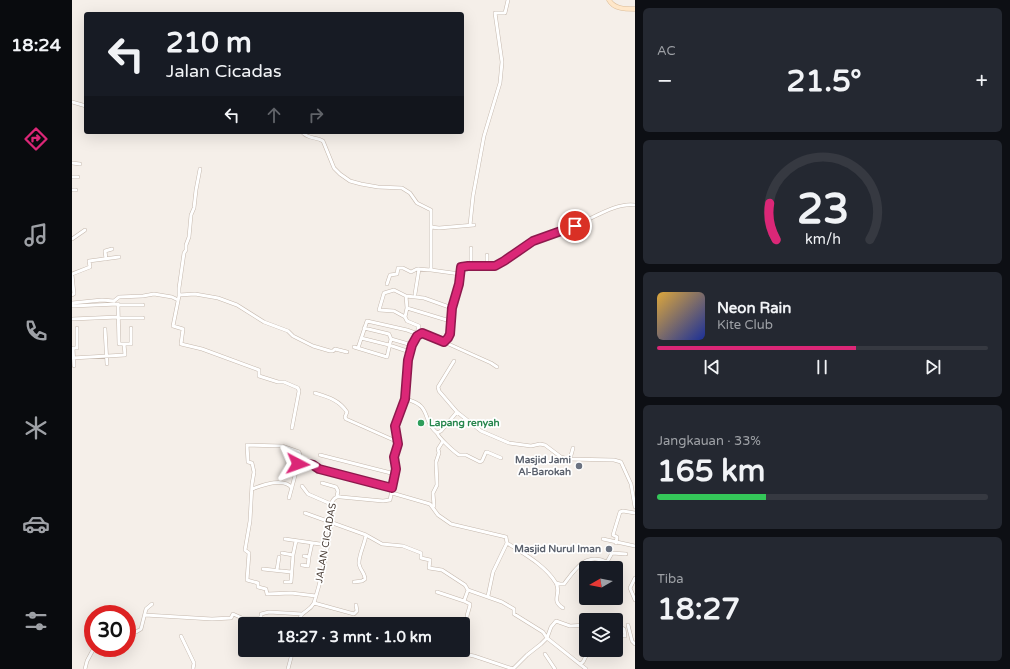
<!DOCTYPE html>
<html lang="id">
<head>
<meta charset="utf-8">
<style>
	body { margin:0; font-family:"Varela Round",sans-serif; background:#242831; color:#f1f3f6; height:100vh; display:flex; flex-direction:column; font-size:15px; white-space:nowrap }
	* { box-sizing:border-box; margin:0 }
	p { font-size:13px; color:#9ea1a6 }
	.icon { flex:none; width:22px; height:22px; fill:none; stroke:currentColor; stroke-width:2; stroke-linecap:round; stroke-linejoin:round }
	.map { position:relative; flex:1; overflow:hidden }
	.drawer { display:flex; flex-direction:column; gap:8px; padding:8px; background:#0d0f14; width:375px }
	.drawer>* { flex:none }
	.banner { position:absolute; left:12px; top:12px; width:380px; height:122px; border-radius:4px; box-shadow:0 4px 16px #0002; background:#171b24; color:#f1f3f6; overflow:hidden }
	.needle { width:26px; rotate:261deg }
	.fabs { position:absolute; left:507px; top:561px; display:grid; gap:8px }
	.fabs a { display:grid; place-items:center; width:44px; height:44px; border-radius:4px; background:#171b24; box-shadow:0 4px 16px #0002; font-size:20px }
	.speed { position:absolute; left:12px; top:605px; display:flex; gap:8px; font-size:20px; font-weight:700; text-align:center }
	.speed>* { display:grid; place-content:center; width:52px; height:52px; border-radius:50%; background:#171b24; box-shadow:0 4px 16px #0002; line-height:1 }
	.speed .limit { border:6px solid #d22; background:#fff; color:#111 }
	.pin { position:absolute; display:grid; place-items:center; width:34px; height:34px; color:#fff; margin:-17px; border:2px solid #fff; border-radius:50%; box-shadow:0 1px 4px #0007 }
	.me { position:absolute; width:44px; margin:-22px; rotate:94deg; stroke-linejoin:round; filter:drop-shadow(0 0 3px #0008) }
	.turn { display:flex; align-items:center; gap:14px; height:84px; padding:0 16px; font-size:18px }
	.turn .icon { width:52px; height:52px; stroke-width:2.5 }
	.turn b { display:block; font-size:28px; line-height:34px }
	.lanes { display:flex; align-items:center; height:38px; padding:0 16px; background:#0003; justify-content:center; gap:20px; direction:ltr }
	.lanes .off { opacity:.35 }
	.big { font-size:30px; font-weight:800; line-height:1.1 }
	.drawer .card { flex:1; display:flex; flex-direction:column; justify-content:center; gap:6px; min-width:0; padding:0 14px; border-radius:6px; background:#242831 }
	.drawer .dial { align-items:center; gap:0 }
	.dial svg { height:104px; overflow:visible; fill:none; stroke:#363941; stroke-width:7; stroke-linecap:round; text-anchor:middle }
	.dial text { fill:#f1f3f6; stroke:none }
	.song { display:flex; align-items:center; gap:12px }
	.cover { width:48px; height:48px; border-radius:6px; background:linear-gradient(135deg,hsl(40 70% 55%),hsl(230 70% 35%)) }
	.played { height:4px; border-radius:2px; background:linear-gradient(90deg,#db2777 60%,#363941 60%) }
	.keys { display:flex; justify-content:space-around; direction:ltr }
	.heat { display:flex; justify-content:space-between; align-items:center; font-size:22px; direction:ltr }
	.charge { height:6px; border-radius:3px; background:linear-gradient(90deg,#34c759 33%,#363941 0) }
	.trip { position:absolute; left:166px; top:617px; width:232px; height:40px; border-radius:4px; background:#171b24; box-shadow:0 4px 16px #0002; font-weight:800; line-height:40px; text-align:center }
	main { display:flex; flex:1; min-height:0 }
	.menu { display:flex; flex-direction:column; width:72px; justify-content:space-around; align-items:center; background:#090b0e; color:#9ea1a6 }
	.menu .icon { width:28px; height:28px }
	.menu .active { color:#db2777 }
	.menu b { font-size:18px; color:#f1f3f6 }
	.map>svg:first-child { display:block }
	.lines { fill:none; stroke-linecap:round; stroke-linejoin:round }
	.street-casing { stroke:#c5b8ad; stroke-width:4 }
	.secondary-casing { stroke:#dcbc97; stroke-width:5 }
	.street { stroke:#fff; stroke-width:3 }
	.secondary { stroke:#ffe7c9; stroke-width:4 }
	.route-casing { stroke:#8e194d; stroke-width:10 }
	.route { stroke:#db2777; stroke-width:7 }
	.leisure-dot { fill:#2e9e5b; stroke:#fff; stroke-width:1.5 }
	.worship-dot { fill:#6b7280; stroke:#fff; stroke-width:1.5 }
	.labels { text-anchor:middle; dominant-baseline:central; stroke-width:3.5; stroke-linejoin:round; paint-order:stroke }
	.leisure-label { font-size:10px; font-weight:bold; fill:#27864d; stroke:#fff; text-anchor:start }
	.worship-label { font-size:10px; font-weight:bold; fill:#5b616d; stroke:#fff; text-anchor:end }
	.street-label { font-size:10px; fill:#4a3e36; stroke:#fff }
</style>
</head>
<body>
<main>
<nav class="menu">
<b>18:24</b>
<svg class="icon active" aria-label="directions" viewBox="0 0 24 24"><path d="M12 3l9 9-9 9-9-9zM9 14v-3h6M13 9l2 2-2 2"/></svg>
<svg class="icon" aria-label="music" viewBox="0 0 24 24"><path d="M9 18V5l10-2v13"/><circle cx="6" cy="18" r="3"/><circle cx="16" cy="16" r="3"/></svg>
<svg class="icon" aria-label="phone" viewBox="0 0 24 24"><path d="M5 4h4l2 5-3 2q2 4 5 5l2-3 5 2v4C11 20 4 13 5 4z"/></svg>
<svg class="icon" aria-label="climate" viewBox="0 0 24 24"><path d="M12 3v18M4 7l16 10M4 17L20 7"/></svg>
<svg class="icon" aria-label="car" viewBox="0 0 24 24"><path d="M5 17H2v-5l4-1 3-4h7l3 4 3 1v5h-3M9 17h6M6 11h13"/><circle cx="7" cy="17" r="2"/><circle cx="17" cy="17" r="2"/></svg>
<svg class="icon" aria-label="filters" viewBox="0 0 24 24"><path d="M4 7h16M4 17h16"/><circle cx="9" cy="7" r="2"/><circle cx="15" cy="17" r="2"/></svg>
</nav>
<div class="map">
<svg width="563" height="669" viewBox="0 0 563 669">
	<rect width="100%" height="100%" fill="#f5efe9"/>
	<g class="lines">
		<g class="street-casing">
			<path id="street" d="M0 102 14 106
				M230 132C237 140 243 136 251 141L262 168 268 174 278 181 289 184 306 187 330 188 338 193 345 203 359 210V270L388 274
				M0 163 8 164
				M128 169 124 190 122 208 119 215 117 237 114 245V250L112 253 107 288V296L101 326 111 329 109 344 130 349 187 370V376L206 382H212L226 388 227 391 220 428
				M0 177H6
				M0 190H4
				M398 225 401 196 412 136 428 83 430 62 423 13H433L436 0
				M359 227 367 228 402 225
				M0 239 13 230
				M415 255V266
				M34 259 33 251 40 249
				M399 266V248
				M0 274 18 267 17 261 47 257
				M0 275 2 294 0 295
				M315 284 318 275 325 274 326 268H331L339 272 345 269 359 270
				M343 294 347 269
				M107 295 123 294 146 298 165 305 192 322 216 331 221 336 241 346 258 351H261L263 349 275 352
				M0 303 30 300 42 301 47 297 71 296 82 294 100 297 106 300
				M0 306 46 304V305
				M335 308 378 321
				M333 317 335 308 334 296
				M46 318H71
				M0 319 46 317
				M59 328V344H47L46 305H71
				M33 329 35 364
				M345 333 347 326 335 321 333 317 322 311 307 310 312 293 322 290 334 296 352 298 380 308
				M289 338 317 345 338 352
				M319 339 340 345
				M372 342 419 363 425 367
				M282 347 315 357 319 339 317 334 292 328
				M286 348 295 321 335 330 346 334
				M0 358 53 355 52 344
				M382 361 366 387 367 391 385 412
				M2 366 1 348H5V328
				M243 393C256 397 267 400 275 412L273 417 274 419 326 442
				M333 399C361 405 349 420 365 433L369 431 385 412 409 431 437 443 459 446 468 444 473 445 489 457 496 459 542 460 549 462 559 484 563 507
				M365 433C367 438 381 451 387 455H394L408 462 410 461 414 452H415L429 458
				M248 455 323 474
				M498 459 501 448
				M227 462 241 465 247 469 320 488
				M250 483 264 487 266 491 265 496
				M230 486 236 494 259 504
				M180 489C191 485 212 477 220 488
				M320 493 358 504 366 515 379 524 434 537 435 543 421 572 416 596
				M217 498C221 483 225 469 228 455L227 452 210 446 175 445 176 462 180 463 182 472 180 484 178 521 173 550 177 553 175 580 186 583V587L194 589 195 594 219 593 244 596
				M362 506 361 493 365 485 364 462 367 453 366 449 371 441
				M233 513 294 535 310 544 331 546 349 553V558L358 560 357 568 370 570 393 585 396 590 430 602 442 609V614L471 632 475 638 514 669
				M213 539 255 545
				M531 539 563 546
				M435 543C452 554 473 565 484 583 490 594 478 600 491 608
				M544 543 545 537 541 535 548 512 551 511 563 513
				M210 553 221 555
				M232 556 237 557 240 543
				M230 565 236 566 237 557
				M191 569 219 572
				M205 570 207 557
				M563 578 558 588 563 600
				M213 582H219L221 555 224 541
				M282 582 290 581 293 579C293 573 288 570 287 564 286 557 293 543 294 535
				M484 583 488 584H492C504 568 514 552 535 562L540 553 554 554
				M365 592 392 601 396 590
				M242 603 282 614 285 611 284 605
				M73 615 140 619 159 618 161 614 170 618H189V614L197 612 230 614
				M226 624C229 609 236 614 242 603 249 580 254 557 258 533 259 524 256 511 260 502 262 498 265 496 269 497L311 501 318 500 324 469 323 457 326 442 323 426 333 399 338 352 345 336 350 333 372 342 376 338 378 333 380 308 387 284 389 267 393 266C402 266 414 268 424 266 437 262 449 247 462 240 475 234 489 231 502 226 520 219 544 202 563 205
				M544 625 552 629 553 636H544
				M556 625 560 641 563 644
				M55 630 64 632 69 629 74 609 80 604
				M109 636 122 663 121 669
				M391 636C393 629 395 624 395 617 395 613 398 608 398 604L392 601
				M387 650V653L402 656 441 669
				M473 654 483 669
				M508 664 511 662 517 650
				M13 669 15 661 22 648
				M216 669 221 650
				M441 669 455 655 469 644 475 638 479 627 484 621 498 626 514 625"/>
		</g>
		<g class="secondary-casing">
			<path id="secondary" d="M537 0C542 9 553 9 563 9"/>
		</g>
		<use href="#street" class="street"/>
		<use href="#secondary" class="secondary"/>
	</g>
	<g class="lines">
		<g class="route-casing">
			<path id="route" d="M226 464 227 462 241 465 247 469 320 488 324 469 322 457 326 444 323 426 333 399 336 360 340 345 345 336 350 333 372 342 376 338 378 334 380 308 387 284 389 267 396 266H423L432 261 461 241 503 226"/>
		</g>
		<use href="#route" class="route"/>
	</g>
	<circle class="leisure-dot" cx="349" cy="423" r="4"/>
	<g class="worship-dot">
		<circle cx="507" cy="466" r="4"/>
		<circle cx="537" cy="549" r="4"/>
	</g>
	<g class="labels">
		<g class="leisure-label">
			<text x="357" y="423">Lapang renyah</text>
		</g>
		<g class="worship-label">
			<text x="499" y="460">Masjid Jami<tspan x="499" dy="12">Al-Barokah</tspan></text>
			<text x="529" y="549">Masjid Nurul Iman</text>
		</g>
		<g class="street-label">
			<text transform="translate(254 543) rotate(-80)">JALAN CICADAS</text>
		</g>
	</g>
</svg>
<div class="fabs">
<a><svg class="needle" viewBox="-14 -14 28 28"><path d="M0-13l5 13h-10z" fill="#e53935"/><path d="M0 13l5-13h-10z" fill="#9ea1a6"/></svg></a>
<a><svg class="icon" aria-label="layers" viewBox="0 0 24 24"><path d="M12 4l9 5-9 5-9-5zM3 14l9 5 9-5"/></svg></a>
</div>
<div class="speed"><div class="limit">30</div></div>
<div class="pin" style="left:503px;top:226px;background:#d93025"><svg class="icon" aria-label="arrive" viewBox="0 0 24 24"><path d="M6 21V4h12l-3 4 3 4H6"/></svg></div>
<svg class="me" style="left:226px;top:464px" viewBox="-20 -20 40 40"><path d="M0-17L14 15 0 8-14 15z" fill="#db2777" stroke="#fff" stroke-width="4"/></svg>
<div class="trip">18:27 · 3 mnt · 1.0 km</div>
<div class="banner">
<div class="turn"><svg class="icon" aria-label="left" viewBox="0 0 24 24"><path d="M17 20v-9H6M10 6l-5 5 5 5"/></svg><div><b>210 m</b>Jalan Cicadas</div></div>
<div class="lanes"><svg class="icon" aria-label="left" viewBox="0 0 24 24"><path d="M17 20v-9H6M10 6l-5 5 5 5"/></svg><svg class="icon off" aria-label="ahead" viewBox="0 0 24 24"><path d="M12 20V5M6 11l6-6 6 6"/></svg><svg class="icon off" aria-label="right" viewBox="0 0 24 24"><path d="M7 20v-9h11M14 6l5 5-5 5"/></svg></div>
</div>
</div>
<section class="drawer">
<div class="card"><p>AC</p>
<div class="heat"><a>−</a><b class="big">21.5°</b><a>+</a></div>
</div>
<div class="card dial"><svg viewBox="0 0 100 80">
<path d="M14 69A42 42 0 1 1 86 69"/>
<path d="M14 69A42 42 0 0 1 9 41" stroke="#db2777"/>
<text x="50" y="56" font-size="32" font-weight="700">23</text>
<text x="50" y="72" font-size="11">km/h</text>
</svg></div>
<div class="card">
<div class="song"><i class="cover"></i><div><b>Neon Rain</b><p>Kite Club</p></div></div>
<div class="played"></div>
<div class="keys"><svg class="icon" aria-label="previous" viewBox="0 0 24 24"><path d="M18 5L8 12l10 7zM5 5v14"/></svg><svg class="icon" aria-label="pause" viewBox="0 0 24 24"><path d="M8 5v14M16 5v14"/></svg><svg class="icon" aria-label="next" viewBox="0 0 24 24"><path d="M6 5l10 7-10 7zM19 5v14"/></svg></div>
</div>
<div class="card"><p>Jangkauan · 33%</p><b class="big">165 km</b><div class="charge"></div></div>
<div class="card"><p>Tiba</p><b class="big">18:27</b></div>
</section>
</main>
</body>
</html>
